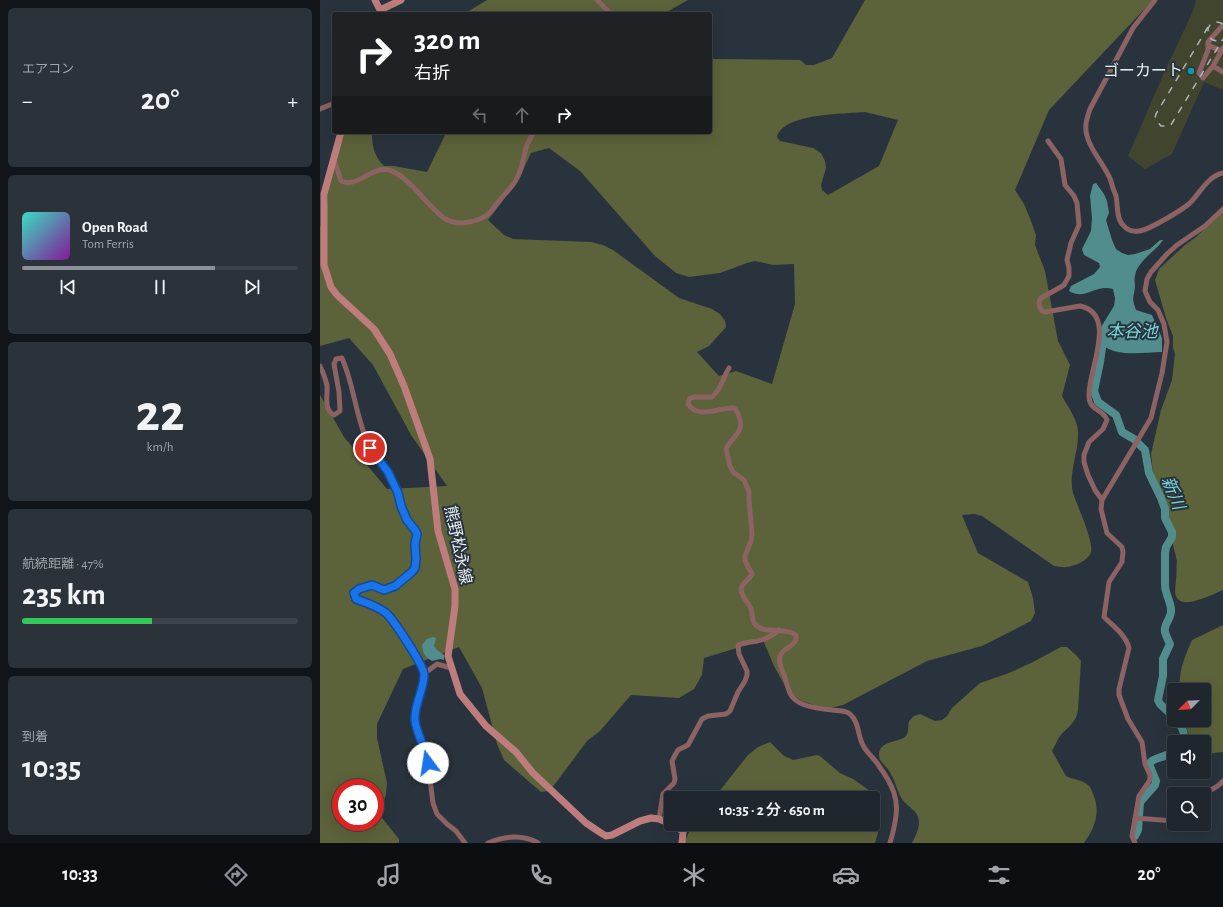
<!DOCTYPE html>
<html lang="ja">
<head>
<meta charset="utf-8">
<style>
	body { margin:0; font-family:"Alegreya Sans","Noto Sans JP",sans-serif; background:#2c323a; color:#f1f3f6; height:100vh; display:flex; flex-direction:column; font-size:15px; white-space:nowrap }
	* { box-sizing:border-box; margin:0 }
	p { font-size:13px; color:#a1a5aa }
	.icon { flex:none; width:22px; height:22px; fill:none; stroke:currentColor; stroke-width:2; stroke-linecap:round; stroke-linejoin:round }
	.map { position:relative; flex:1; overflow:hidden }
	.side { display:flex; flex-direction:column; gap:8px; padding:8px; background:#111519; width:320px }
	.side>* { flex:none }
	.top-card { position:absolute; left:12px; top:12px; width:380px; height:122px; border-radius:4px; box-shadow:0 4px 16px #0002,0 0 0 1px #3c434a; background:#202124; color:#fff; overflow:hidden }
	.needle { width:26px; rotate:246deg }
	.tools { position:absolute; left:847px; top:683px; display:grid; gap:8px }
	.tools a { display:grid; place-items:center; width:44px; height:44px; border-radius:4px; background:#1f262e; box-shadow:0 4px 16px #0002,0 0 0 1px #3c434a; font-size:20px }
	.speed { position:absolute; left:12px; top:779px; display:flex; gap:8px; font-size:20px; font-weight:700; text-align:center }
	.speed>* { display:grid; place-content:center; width:52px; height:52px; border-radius:50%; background:#1f262e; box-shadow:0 4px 16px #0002,0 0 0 1px #3c434a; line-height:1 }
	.speed .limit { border:6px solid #d22; background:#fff; color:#111 }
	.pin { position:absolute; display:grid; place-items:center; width:34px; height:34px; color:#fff; margin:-17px; border:2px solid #fff; border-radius:50%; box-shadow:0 1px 4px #0007 }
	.me { position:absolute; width:44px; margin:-22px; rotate:346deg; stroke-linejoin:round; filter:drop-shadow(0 0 3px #0008) }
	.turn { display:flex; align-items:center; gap:14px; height:84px; padding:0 16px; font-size:18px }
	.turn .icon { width:52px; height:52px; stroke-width:2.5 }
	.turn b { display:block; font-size:28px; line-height:34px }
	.lanes { display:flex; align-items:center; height:38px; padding:0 16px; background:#0003; justify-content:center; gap:20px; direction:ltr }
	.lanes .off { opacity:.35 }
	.big { font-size:30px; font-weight:600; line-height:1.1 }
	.side .tile { flex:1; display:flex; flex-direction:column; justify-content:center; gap:6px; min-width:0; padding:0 14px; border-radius:6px; background:#2c323a }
	.side .dial { align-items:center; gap:0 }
	.dial b { font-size:52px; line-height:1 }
	.song { display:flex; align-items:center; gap:12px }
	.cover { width:48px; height:48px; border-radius:6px; background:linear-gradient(135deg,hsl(170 70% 55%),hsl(290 70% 35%)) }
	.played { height:4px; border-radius:2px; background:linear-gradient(90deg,#8c9099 70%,#3c434a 70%) }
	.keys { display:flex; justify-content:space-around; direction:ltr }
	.heat { display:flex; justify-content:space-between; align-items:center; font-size:22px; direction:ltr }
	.charge { height:6px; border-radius:3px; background:linear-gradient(90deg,#34c759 47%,#3c434a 0) }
	.trip { position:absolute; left:344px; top:791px; width:216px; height:40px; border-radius:4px; background:#1f262e; box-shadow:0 4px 16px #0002,0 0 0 1px #3c434a; font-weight:600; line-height:40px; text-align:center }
	.tab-bar { display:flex; height:64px; justify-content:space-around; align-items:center; background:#0c0f12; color:#a1a5aa }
	.tab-bar .icon { width:28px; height:28px }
	.tab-bar .current { color:#8c9099 }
	.tab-bar b { font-size:18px; color:#f1f3f6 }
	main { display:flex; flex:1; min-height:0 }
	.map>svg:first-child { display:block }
	.green { fill:#41452d }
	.forest { fill:#5c6239; fill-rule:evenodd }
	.water { fill:#528d8d }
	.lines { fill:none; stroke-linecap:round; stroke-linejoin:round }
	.river { stroke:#528d8d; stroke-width:8 }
	.street { stroke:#8c6262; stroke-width:5 }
	.secondary { stroke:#be7c7c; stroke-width:7 }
	.rail { stroke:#acb3bb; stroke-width:1.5; stroke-dasharray:7 7; stroke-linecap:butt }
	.route-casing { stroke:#114b97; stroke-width:10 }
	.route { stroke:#1a73e8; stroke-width:7 }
	.culture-dot { fill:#0f9aa8; stroke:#29333d; stroke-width:1.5 }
	.labels { text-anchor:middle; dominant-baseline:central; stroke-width:4; stroke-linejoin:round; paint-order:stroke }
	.poi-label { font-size:16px; fill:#e8eef4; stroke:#29333d; text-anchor:end }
	.street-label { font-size:16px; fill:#e8eef4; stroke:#29333d }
	.water-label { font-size:17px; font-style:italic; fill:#76d7d8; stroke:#29333d }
</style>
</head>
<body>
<main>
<section class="side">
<div class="tile"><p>エアコン</p>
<div class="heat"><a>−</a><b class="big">20°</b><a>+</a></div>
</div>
<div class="tile">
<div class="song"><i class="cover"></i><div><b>Open Road</b><p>Tom Ferris</p></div></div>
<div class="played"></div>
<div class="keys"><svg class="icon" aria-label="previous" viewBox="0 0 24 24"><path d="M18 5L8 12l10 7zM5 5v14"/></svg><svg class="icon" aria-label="pause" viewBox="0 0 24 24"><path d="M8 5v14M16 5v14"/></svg><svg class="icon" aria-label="next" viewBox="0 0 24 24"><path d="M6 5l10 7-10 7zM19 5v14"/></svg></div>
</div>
<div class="tile dial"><b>22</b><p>km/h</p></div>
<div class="tile"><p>航続距離 · 47%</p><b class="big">235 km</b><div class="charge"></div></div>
<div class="tile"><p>到着</p><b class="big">10:35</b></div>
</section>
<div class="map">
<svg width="903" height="843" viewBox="0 0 903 843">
	<rect width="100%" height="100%" fill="#29333d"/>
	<path class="green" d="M876 0H903V90L884 82 852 154 825 169 808 156 844 73 873 11Z"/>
	<path class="forest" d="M167 0H368L343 14H144Z
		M545 0H833L729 110 695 190 704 204 711 221 716 235 715 245 725 271 738 341 750 365 742 396C748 407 758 420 758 432 759 452 748 473 753 493 757 505 774 542 771 552 768 561 755 566 746 567 742 568 738 566 734 566L662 516 654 514 642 515 658 553 708 582 713 598 715 613 711 621 662 646 607 661 523 705 506 709 482 701 469 693 454 666 443 640 384 658 382 675 374 689 359 698 311 695 280 731 267 741 235 784 228 791 221 792 184 760 177 744 162 688 139 647 83 669 57 724V738L67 783 66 795 59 814 79 839V843H0V395L24 437 67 489 127 486 91 435 53 365 29 338 0 346V226L6 232 8 184 23 132H52C52 146 54 156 64 166H74L107 172 125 135V132H390V59L480 60 486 65H494L512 58ZM545 112 578 120 559 166 508 195 502 190 501 185 506 168 505 161 501 153 493 148 460 141 457 137C463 113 525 114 545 112ZM229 148 260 171 335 256 356 273 369 277 400 273 427 263 435 261 453 265 474 264 475 304 452 384 416 371 399 376 377 352 389 346 406 327 405 321 400 314 392 309 359 298 293 250 283 245 271 242 193 239 184 235 168 220 198 181 211 153ZM21 788H55V822H21Z
		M903 209V590C893 594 857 614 855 592 855 588 856 583 856 579 857 573 856 568 857 561L845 512 835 492 831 454 841 410 852 380 855 354 853 348V336L846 318 835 280 839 269 865 245 876 237 894 220Z
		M903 625V752L884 754V742H869V735L864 720H884V690H860C858 672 865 656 872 640Z
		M741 647H747L757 656 761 661 758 710C756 723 748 727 740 736 737 740 735 746 732 751L746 776C753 780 762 779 769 786 771 788 772 791 773 794 781 812 775 828 764 843H592C597 834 603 820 595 812 591 807 585 804 582 799 576 789 575 778 567 768 564 764 560 762 559 756 558 740 579 743 586 736 589 732 588 725 589 721L594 716 600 714 615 721 622 720 627 716 632 708 660 683 689 673 713 662Z
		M450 742 464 756 473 760 497 755 500 756 520 773 533 779 553 793 552 798H394L428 755 438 747Z
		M553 815 558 833 555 843H364L373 824H553Z"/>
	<path class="water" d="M776 183 784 194 787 201 789 213 786 220 792 240 796 249 802 253 808 255 815 254 830 249 840 240H843C835 252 817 261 815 276 814 279 815 283 815 286 814 299 811 296 816 310L832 315 842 338V352C824 352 801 357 785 347V335L792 324 795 298 793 289C774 284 766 301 749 291L751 286 774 274 780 267 779 263 764 255 762 249 771 231 772 218 770 196 773 184Z
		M113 637 116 638 114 646 117 650 124 655V660L120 659 112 661C105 657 103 653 102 645L107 639Z"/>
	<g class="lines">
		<path class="river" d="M798 307 785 328 780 362 774 391 778 402 796 415 802 432 814 439 825 450 829 473 841 498 845 509V518L852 532V537L846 547 845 553V585C845 594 851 602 851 610 852 618 843 624 845 632 846 636 848 640 850 644L843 659V676L838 700 840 704 854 717
			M856 720C862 727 867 734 861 742
			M815 836 818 830 820 802 835 785 836 781 829 764C834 756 846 759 854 750"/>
		<path class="street" d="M277 0 291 14
			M835 0 813 28 770 109C767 118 764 126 767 136 771 152 785 165 791 181 792 186 794 191 796 196 798 205 796 218 803 225 807 230 813 232 819 231 829 230 862 210 870 203 880 193 888 176 903 173
			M888 45V50L879 73 883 78 893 66 903 48
			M901 51 888 45V42L903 25
			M893 66 903 72
			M0 109 12 104
			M728 141 741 159 745 185 754 196 757 203 759 225 751 243 747 260 749 268V276L744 285 739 288 721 298C718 302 719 307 722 311L725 312 760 306C799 314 767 373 769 397 770 411 783 409 787 420L783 429 769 442 764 455V462L768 475 775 490 782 500 781 509 787 533 802 547 803 552 802 562 789 582 784 617C793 626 806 635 809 648L799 689V695L808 719 822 742 825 764 830 775V779L828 783 819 796 812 836 815 843
			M14 159 21 181C39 189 53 163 72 171 93 181 105 204 124 218 135 226 156 223 167 215 172 212 175 205 179 201 184 194 192 188 196 180 202 170 203 159 206 148 208 142 211 137 214 132
			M0 366C3 372 5 378 7 385 8 395 3 410 14 415L20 411 19 392 14 364 16 359 22 358C33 383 35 410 45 436 50 450 61 459 68 471 77 486 79 503 87 519 89 524 96 528 97 534 97 538 95 542 95 546 95 554 99 565 93 572 88 578 72 590 65 589 61 589 57 586 53 585 47 584 39 589 34 593L36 599 59 608 68 614 79 629 105 673 103 688 97 706 95 719 107 756 113 803 117 814 127 824 136 831 145 843
			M409 368C402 379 403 387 392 397H374L369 399 368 404C378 420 399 407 414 408 417 410 417 412 419 416 425 433 412 436 406 449L410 466 413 472 424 480 429 492V500L432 534 431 541 425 556V561L432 574C430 579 422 583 421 589 421 596 429 603 431 609 433 614 431 619 435 624 443 635 463 626 476 635V640C473 646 465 648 461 654 457 661 462 669 464 675 467 682 467 688 471 695 477 706 500 709 512 710 518 711 525 710 530 714 540 723 537 736 544 747 548 754 555 759 559 766 572 784 580 799 575 822 574 829 572 836 570 843
			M782 500 831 418 842 373 847 342 844 324 838 310 830 302 825 291 827 279 831 272 847 254 857 245 885 226 903 209
			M105 673 117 664 131 668
			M878 794C887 791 897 789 903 781
			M815 818 854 821
			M339 819 343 794 354 783 355 779 352 761 354 757 358 750 368 745 382 719 388 716 406 714 410 711 418 692 425 681 427 675V671L419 654 418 645C423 643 426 643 431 642 443 641 451 637 459 630
			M168 843C184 836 203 834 218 843"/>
		<path class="secondary" d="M55 0 60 10 61 14
			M60 10 81 0
			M21 132 4 194V265L11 287 17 295 54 329 70 354 84 386 110 459 118 531 135 589V606L128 656 140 694 166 726 196 752 213 773 266 823 281 833 286 836 292 835 320 821 331 818 339 819 358 827 363 832 362 843"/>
		<path class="rail" d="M903 24C883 13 883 49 903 39
			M888 27 836 114 835 118 841 126H850L852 123 903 39"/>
	</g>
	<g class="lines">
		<g class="route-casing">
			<path id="route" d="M50 448 68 472 78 493 81 506 87 520 95 530 97 534 95 544 96 559 95 568 92 572 75 586 64 590 52 585 39 589 34 593 36 599C47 603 57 606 66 613 73 619 105 667 104 675 104 690 94 704 95 720 96 733 106 748 108 763"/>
		</g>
		<use href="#route" class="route"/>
	</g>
	<circle class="culture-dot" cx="871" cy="71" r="4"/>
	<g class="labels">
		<g class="poi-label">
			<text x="863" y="71">ゴーカート</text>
		</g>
		<g class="street-label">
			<text transform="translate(138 545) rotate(78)">熊野松永線</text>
		</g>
		<g class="water-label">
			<text x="812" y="331">本谷池</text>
			<text transform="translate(853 493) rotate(68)">新川</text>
		</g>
	</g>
</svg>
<div class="tools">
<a><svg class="needle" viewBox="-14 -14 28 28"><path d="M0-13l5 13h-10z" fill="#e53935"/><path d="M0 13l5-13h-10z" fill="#a1a5aa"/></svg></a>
<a><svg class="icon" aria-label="sound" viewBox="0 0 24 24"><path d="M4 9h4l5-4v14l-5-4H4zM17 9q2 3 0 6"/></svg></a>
<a><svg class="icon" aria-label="search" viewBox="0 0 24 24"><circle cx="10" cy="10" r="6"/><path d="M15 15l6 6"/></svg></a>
</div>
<div class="speed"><div class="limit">30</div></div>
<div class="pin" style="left:50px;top:448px;background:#d93025"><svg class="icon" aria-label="arrive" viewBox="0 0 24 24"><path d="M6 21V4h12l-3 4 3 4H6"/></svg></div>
<svg class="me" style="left:108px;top:763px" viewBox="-20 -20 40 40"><circle r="19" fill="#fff"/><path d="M0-13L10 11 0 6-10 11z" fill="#1a73e8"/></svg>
<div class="trip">10:35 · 2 分 · 650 m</div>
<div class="top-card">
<div class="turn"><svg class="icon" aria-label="right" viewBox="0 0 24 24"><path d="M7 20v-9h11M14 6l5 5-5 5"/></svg><div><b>320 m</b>右折</div></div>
<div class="lanes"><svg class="icon off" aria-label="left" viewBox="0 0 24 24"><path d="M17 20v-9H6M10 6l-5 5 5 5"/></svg><svg class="icon off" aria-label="ahead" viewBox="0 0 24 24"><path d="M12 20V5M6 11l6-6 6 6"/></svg><svg class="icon" aria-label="right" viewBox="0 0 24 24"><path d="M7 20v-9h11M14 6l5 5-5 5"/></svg></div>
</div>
</div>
</main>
<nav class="tab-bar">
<b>10:33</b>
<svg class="icon current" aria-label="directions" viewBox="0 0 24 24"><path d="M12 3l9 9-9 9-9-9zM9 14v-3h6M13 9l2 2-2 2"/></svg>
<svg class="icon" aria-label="music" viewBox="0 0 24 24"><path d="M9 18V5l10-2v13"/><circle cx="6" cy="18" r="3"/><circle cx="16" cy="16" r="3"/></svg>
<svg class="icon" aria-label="phone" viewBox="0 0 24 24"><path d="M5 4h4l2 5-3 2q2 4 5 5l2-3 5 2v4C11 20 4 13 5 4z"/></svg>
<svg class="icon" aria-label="climate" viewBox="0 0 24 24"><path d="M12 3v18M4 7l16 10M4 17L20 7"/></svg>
<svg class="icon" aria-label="car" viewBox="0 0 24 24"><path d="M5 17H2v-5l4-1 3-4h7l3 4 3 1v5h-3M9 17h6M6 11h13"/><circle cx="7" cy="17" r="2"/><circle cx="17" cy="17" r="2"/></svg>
<svg class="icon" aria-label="filters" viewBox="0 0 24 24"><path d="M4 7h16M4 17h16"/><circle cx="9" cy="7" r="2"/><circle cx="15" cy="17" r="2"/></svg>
<b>20°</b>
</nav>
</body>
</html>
